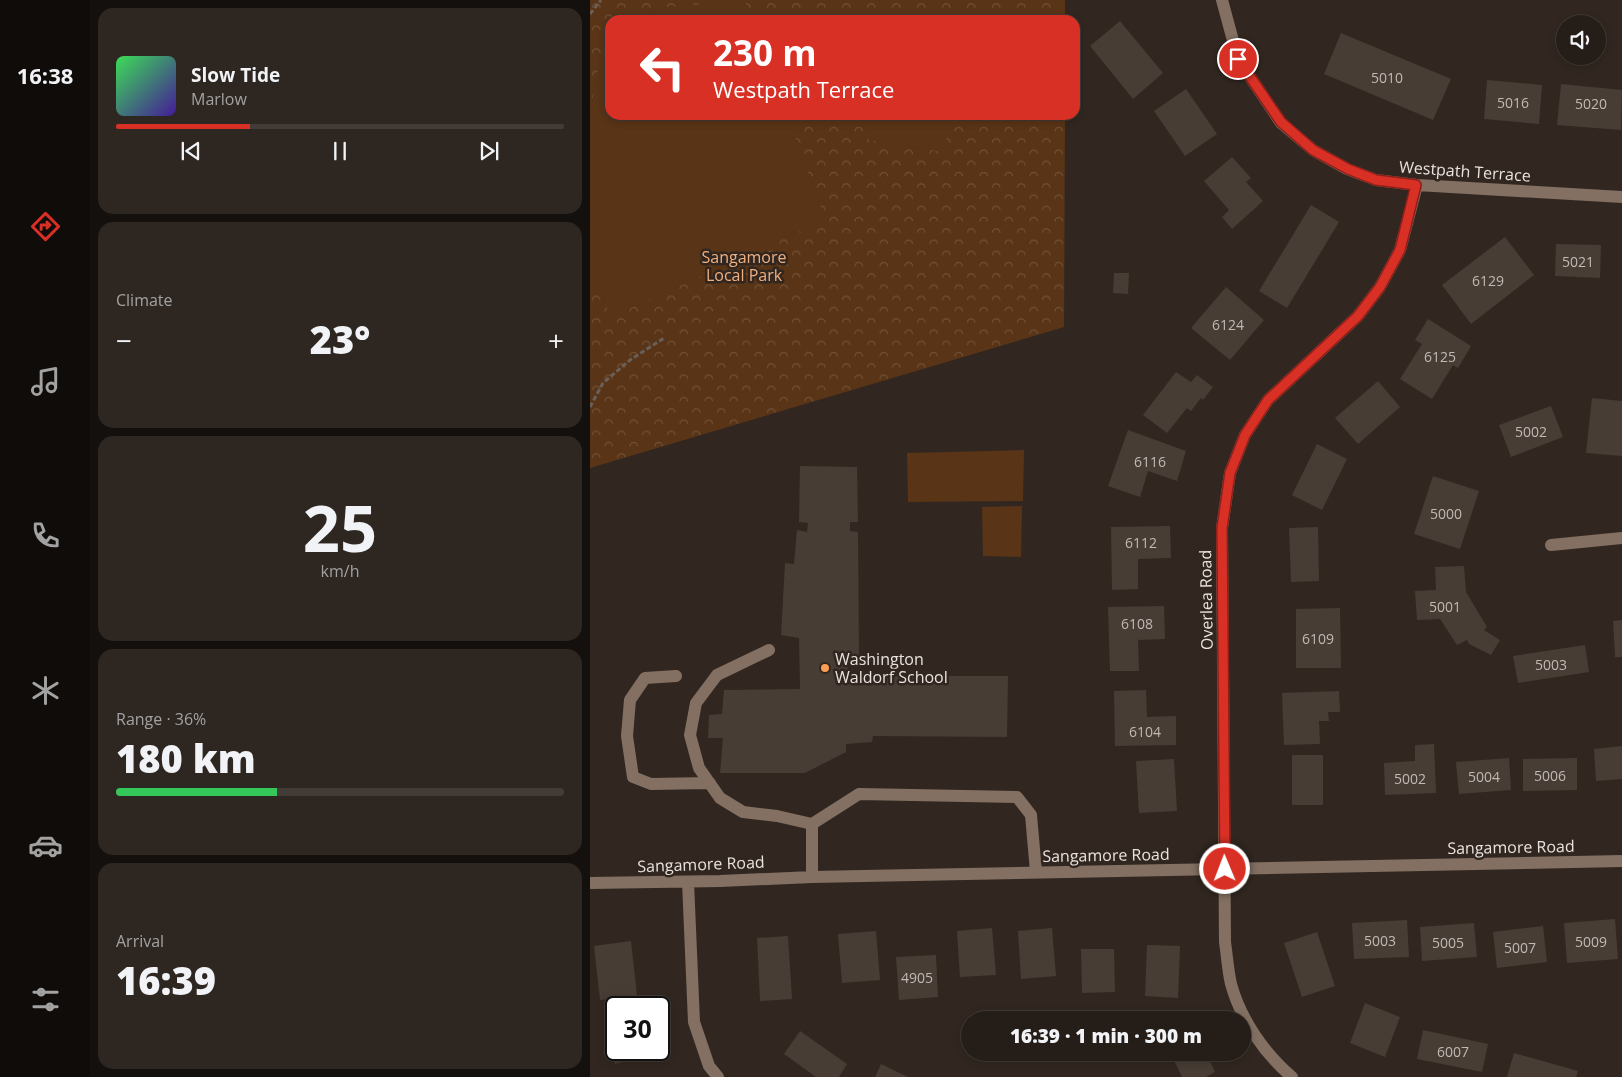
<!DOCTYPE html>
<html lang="en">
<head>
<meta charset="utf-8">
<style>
	body { margin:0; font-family:"Open Sans",sans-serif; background:#2d2621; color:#f1f3f6; height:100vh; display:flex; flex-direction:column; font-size:19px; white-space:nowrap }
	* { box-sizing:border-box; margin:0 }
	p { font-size:16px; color:#a3a2a2 }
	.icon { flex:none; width:28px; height:28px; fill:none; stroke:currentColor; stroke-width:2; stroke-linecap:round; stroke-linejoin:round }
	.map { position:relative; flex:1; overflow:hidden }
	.drawer { display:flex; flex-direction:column; gap:8px; padding:8px; background:#14100d; width:500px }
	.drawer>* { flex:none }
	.hud { position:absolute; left:15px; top:15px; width:475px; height:105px; border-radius:15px; box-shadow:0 2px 8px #0003,0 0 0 1px #423b37; background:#d93025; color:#fff; overflow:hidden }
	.fabs { position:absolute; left:966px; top:15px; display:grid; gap:10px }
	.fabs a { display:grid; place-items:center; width:50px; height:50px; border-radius:50%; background:#251d18; box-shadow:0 2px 8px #0003,0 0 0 1px #423b37; font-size:25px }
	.speed { position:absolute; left:15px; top:996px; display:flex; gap:10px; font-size:25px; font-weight:700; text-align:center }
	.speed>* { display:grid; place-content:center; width:65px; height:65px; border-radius:50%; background:#251d18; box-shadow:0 2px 8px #0003,0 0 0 1px #423b37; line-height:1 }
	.speed .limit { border:2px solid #111; border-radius:8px; background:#fff; color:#111 }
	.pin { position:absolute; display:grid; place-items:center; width:42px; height:42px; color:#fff; margin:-21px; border:2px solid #fff; border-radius:50%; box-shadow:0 1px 5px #0007 }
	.me { position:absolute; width:55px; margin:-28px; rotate:359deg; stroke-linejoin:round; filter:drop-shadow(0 0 4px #0008) }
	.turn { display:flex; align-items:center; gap:18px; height:105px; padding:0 25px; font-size:22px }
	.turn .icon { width:65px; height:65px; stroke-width:2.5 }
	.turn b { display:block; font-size:35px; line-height:42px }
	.big { font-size:38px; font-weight:800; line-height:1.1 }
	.drawer .widget { flex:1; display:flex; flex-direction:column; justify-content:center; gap:8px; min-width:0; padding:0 18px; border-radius:15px; background:#2d2621 }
	.drawer .dial { align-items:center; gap:0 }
	.dial b { font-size:65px; line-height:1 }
	.song { display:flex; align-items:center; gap:15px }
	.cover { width:60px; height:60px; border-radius:8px; background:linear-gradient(135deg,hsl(130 70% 55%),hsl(260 70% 35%)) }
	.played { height:5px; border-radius:2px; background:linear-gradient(90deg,#d93025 30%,#423b37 30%) }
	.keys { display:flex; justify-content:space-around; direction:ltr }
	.heat { display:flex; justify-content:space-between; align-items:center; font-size:28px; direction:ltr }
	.charge { height:8px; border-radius:4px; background:linear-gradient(90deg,#34c759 36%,#423b37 0) }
	.trip { position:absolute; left:371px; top:1011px; width:290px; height:50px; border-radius:25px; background:#251d18; box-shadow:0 2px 8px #0003,0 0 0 1px #423b37; font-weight:800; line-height:50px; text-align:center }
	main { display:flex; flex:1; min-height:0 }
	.tabs { display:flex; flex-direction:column; width:90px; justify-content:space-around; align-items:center; background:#0f0c0a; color:#a3a2a2 }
	.tabs .icon { width:35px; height:35px }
	.tabs .current { color:#d93025 }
	.tabs b { font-size:22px; color:#f1f3f6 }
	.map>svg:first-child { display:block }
	.park { fill:url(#park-crowns) }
	.pitch { fill:#593416 }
	.building { fill:#473d35 }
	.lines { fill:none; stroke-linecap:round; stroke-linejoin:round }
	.path { stroke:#69605a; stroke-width:3; stroke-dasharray:5 2.5; stroke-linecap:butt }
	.minor { stroke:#837062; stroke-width:12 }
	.route-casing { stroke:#8d1f18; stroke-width:12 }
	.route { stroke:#d93025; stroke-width:9 }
	.poi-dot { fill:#fc9e52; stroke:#312720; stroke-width:2 }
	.labels { text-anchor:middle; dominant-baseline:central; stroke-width:5; stroke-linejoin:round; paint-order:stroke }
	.number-label { font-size:14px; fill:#c0b9b4 }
	.street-label { font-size:16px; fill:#e9e2de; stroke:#312720 }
	.park-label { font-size:16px; fill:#f1af7f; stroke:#312720 }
	.poi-label { font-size:16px; fill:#e9e2de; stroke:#312720; text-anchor:start }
</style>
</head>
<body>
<main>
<nav class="tabs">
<b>16:38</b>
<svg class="icon current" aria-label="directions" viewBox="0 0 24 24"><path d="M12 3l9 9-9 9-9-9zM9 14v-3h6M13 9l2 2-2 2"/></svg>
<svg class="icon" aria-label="music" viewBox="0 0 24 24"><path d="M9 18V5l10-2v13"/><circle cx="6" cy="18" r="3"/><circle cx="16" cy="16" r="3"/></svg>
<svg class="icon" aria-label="phone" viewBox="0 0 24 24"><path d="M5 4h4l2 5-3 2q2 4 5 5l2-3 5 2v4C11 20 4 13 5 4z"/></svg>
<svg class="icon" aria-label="climate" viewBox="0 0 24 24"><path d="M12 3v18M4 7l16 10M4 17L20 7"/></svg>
<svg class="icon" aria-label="car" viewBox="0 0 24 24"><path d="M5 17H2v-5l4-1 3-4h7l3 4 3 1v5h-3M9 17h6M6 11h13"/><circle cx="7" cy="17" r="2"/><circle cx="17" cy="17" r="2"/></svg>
<svg class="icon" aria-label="filters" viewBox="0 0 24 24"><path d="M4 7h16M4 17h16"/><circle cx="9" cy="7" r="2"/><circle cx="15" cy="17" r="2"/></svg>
</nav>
<section class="drawer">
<div class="widget">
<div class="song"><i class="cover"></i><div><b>Slow Tide</b><p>Marlow</p></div></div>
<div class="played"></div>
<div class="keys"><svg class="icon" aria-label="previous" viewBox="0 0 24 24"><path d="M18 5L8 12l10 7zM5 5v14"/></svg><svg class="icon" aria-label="pause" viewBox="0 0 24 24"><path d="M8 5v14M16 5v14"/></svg><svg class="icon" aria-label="next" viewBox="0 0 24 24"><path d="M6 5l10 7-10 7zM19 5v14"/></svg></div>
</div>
<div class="widget"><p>Climate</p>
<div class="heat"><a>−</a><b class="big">23°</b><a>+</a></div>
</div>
<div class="widget dial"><b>25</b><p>km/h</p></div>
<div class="widget"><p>Range · 36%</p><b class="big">180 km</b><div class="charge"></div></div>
<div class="widget"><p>Arrival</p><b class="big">16:39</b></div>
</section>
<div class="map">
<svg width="1032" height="1077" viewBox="0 0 1032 1077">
	<defs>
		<pattern id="park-crowns" width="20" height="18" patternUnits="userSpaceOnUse" patternTransform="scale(1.25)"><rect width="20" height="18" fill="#593416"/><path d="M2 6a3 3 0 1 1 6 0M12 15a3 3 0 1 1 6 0" fill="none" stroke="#715137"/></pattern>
	</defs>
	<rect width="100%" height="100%" fill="#312720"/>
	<path class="park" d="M0 0H475V20H20V115H475L474 327 0 468Z"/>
	<path class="pitch" d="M155 1 162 20H52L65 8Z
		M20 49V115H197L233 213 230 222 23 316 0 284V113L10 58Z
		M282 115H349L360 117 354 152 279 140Z
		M434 450 433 501 318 502 317 453Z
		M432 506 431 557 393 556 392 507Z"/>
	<path class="building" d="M530 21 573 73 543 99 500 46Z
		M751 33 861 79 843 120 734 74Z
		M897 80 952 85 949 124 894 119Z
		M971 84 1032 90 1031 130 967 125Z
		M596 89 627 134 595 156 564 111Z
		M642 157 661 178 656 182 673 201 642 229 632 217 639 210 614 181Z
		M721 205 749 222 697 308 669 291Z
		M915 237 944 275 881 324 852 285Z
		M966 244 1011 245 1010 278 965 276Z
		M524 273H539L538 294 523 293Z
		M636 287 674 320 640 360 601 328Z
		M838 319 881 346 868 368 863 365 842 399 810 379 832 344 825 340Z
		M586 372 601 382 607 375 623 387 613 400 611 398 601 411 597 408 577 433 553 415Z
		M788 381 810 407 768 444 745 418Z
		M1002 398 1032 401V456L996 453Z
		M961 406 973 437 921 457 909 425Z
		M538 430 596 451 587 481 558 471 550 497 518 486Z
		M727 444 757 459 732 510 702 495Z
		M210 466 267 467 268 522H260V531L268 532 269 657H258V684L276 685 277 676H418L417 737 283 736 282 742 256 744V752L215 773H130L133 738H118L119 715 132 714 134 690 210 689 209 638 191 635 195 563 204 564 207 530 217 532 218 523 209 522Z
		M843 476 889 491 870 549 824 534Z
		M580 526 581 558 548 559V589L522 590 521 527Z
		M728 527 729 581 701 582 699 528Z
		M874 566 876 592 897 627 894 630 910 640 901 655 879 644 877 640 867 645 850 619 827 620 825 591 846 590 845 567Z
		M574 606 575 639 548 640 549 671H520L518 607Z
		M750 608 751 668H706V609Z
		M1032 620V657H1025L1023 621Z
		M995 645 999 672 928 683 923 656Z
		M556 690 557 717 586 716V745L525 746 524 691Z
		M749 691 750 712H738L739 721H729L730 744 694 745 692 693Z
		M844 744 846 793 795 795 794 763 825 761V745Z
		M1032 746V779L1006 781 1004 749Z
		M702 755H733V805H702Z
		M919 758 921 790 869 794 866 762Z
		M987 758V790L933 791V759Z
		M584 759 587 811 549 813 546 761Z
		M1025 919 1028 959 977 963 974 923Z
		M817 920 819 957 764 959 762 923Z
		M884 923 887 957 832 961 830 927Z
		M953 926 957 962 907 968 903 932Z
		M402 928 406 975 370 977 367 931Z
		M462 928 466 976 431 979 428 931Z
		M286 931 290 980 252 983 248 934Z
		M727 932 745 986 712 997 694 943Z
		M198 936 202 999 170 1001 167 938Z
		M41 941 47 996 10 1000 4 946Z
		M557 945 590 946 588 998 555 996Z
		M491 949H524L525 992 492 993Z
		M346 955 348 997 309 1000 306 957Z
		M775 1003 810 1017 795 1057 760 1043Z
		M26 1016V1050H56L58 1056 25 1064 14 1020Z
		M833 1030 898 1044 892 1072 827 1059Z
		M210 1031 257 1064 249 1077H226L194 1054Z
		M580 1052H616L625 1072 616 1077H592Z
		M924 1053 988 1071 986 1077H917Z
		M291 1064 318 1077H285Z"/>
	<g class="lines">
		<path class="path" d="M0 14 11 0
			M0 407 13 383 40 360 74 338"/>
		<path class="minor" d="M632 0 648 59 691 123 723 150 757 169 786 180 827 185 1032 197
			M961 545 1032 538
			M179 650 127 675 106 703 100 735 109 768 130 798 153 812 187 816 222 824
			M86 676 55 678 40 700 37 736 43 777 61 784 120 783
			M222 877V824L269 794 427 797 441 815 446 872
			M98 882 104 1022 119 1066 128 1077
			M0 883 130 881 222 877 1032 861
			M702 1077C674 1053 651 1020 641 984 638 971 637 956 635 942L632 528 640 473 655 435 678 400 768 316 790 287 810 250 827 185"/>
	</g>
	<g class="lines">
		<g class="route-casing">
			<path id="route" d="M635 869 632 528 640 473 655 435 678 400 768 316 790 287 810 250 826 185 786 180 758 169 723 150 691 122 648 59"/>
		</g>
		<use href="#route" class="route"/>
	</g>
	<circle class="poi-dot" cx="235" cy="668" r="5"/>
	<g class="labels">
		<g class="number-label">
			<text x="797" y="77">5010</text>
			<text x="923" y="102">5016</text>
			<text x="1001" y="103">5020</text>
			<text x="988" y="261">5021</text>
			<text x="898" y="280">6129</text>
			<text x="638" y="324">6124</text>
			<text x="850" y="356">6125</text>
			<text x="941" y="431">5002</text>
			<text x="560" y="461">6116</text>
			<text x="856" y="513">5000</text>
			<text x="551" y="542">6112</text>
			<text x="855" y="606">5001</text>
			<text x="547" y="623">6108</text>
			<text x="728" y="638">6109</text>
			<text x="961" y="664">5003</text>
			<text x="555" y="731">6104</text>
			<text x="960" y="775">5006</text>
			<text x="894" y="776">5004</text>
			<text x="820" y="778">5002</text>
			<text x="790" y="940">5003</text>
			<text x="1001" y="941">5009</text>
			<text x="858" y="942">5005</text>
			<text x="930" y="947">5007</text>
			<text x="327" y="977">4905</text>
			<text x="863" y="1051">6007</text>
		</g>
		<g class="street-label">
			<text transform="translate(875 171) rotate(4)">Westpath Terrace</text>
			<text transform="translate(616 600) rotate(-91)">Overlea Road</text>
			<text transform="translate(921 847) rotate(-1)">Sangamore Road</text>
			<text transform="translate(516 855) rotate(-1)">Sangamore Road</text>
			<text transform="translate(111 864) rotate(-2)">Sangamore Road</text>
		</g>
		<g class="park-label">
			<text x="154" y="257">Sangamore<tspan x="154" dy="18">Local Park</tspan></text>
		</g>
		<g class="poi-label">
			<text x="245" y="659">Washington<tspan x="245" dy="18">Waldorf School</tspan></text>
		</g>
	</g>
</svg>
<div class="fabs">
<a><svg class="icon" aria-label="sound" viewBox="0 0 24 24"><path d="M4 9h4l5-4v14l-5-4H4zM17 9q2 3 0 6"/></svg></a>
</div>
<div class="speed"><div class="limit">30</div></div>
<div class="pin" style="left:648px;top:59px;background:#d93025"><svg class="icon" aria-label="arrive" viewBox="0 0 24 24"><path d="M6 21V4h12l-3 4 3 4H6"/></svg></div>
<svg class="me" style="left:635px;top:869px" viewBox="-20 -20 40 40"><circle r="17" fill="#d93025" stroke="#fff" stroke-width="3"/><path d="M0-11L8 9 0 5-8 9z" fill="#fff"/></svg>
<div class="trip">16:39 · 1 min · 300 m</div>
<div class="hud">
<div class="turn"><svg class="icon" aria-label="left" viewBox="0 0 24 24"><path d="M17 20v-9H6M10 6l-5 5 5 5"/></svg><div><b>230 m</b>Westpath Terrace</div></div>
</div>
</div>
</main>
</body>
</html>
